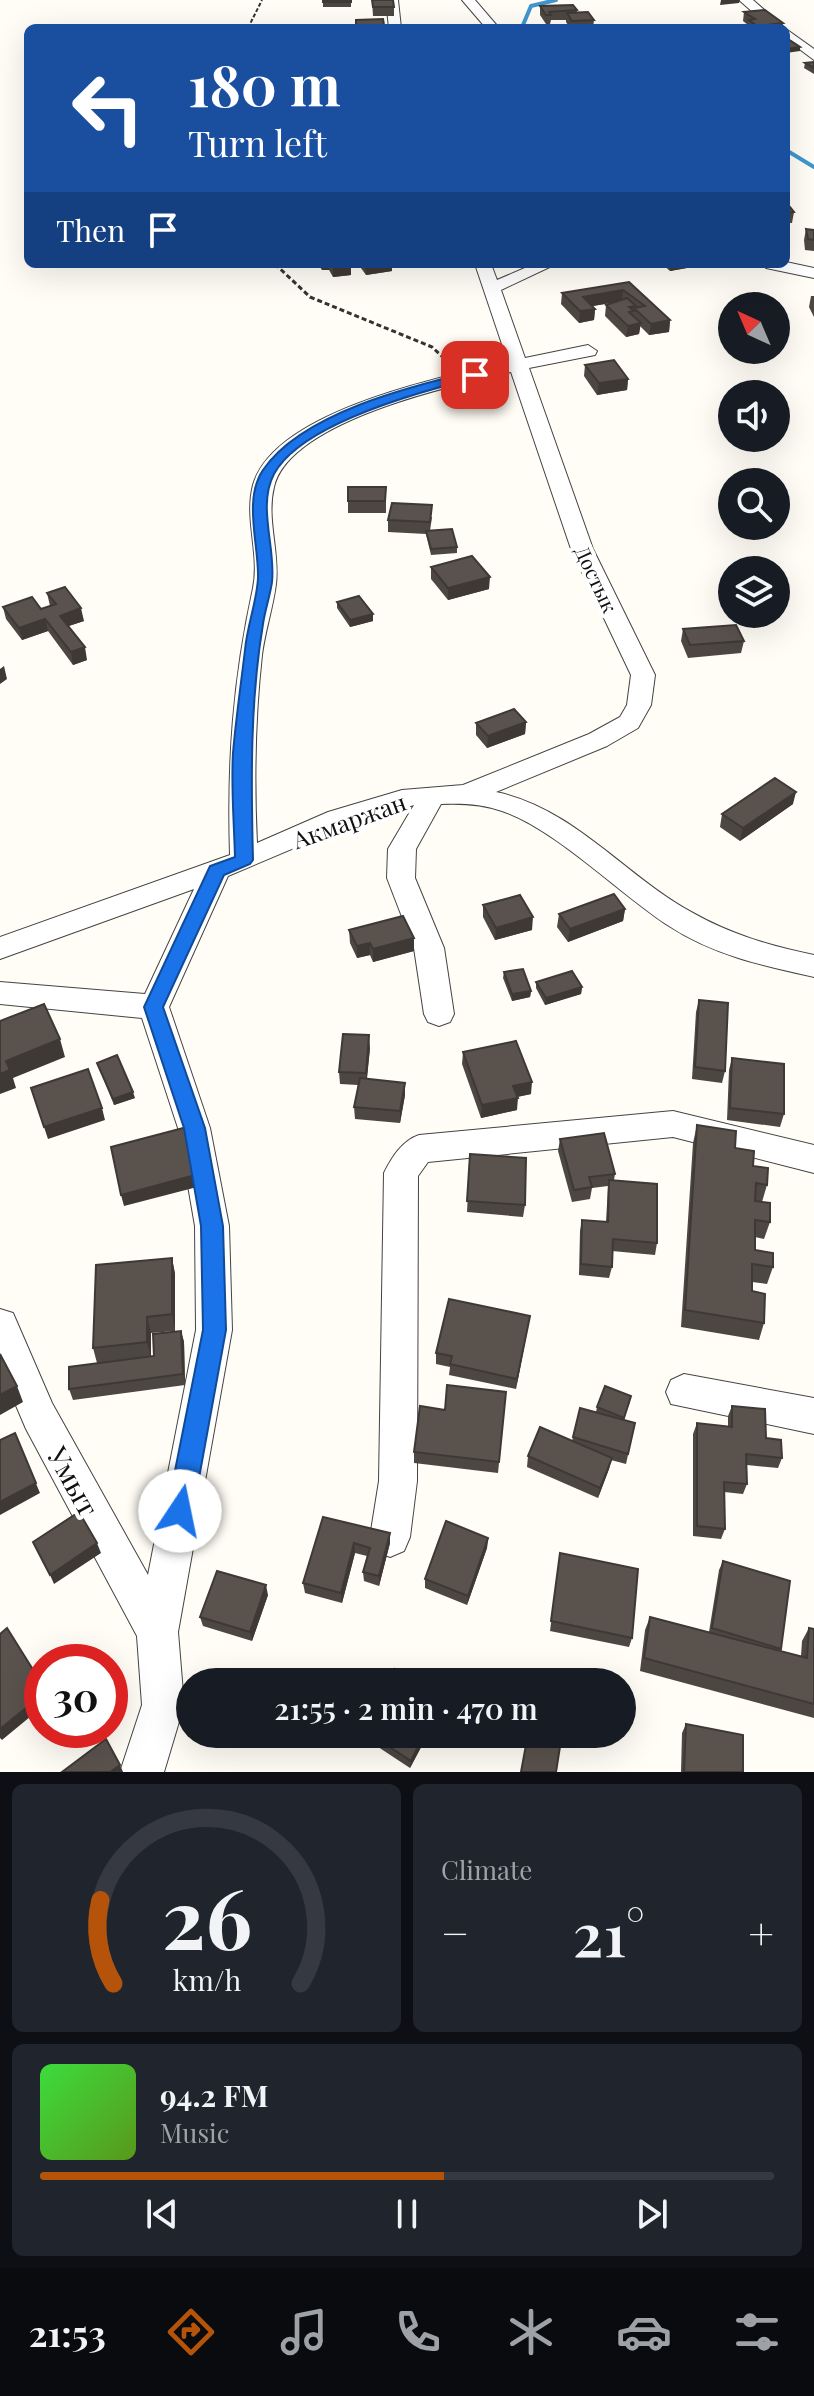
<!DOCTYPE html>
<html lang="en">
<head>
<meta charset="utf-8">
<style>
	body { margin:0; font-family:"Playfair Display",serif; background:#20242c; color:#f1f3f6; height:100vh; display:flex; flex-direction:column; font-size:30px; white-space:nowrap }
	* { box-sizing:border-box; margin:0 }
	p { font-size:26px; color:#9ea1a6 }
	.icon { flex:none; width:44px; height:44px; fill:none; stroke:currentColor; stroke-width:2; stroke-linecap:round; stroke-linejoin:round }
	.map { position:relative; height:1772px; overflow:hidden }
	.details { display:flex; flex-direction:column; gap:12px; padding:12px; background:#0d0f14; flex:1 }
	.details>* { flex:none }
	.banner { position:absolute; left:24px; top:24px; width:766px; height:244px; border-radius:12px; box-shadow:0 8px 32px #0002; background:#1a4fa0; color:#fff; overflow:hidden }
	.needle { width:52px; rotate:316deg }
	.tools { position:absolute; left:718px; top:292px; display:grid; gap:16px }
	.tools a { display:grid; place-items:center; width:72px; height:72px; border-radius:50%; background:#171b24; box-shadow:0 8px 32px #0002; font-size:40px }
	.speed { position:absolute; left:24px; top:1644px; display:flex; gap:16px; font-size:40px; font-weight:700; text-align:center }
	.speed>* { display:grid; place-content:center; width:104px; height:104px; border-radius:50%; background:#171b24; box-shadow:0 8px 32px #0002; line-height:1 }
	.speed .limit { border:12px solid #d22; background:#fff; color:#111 }
	.pin { position:absolute; display:grid; place-items:center; width:68px; height:68px; color:#fff; margin:-34px; border-radius:16px; box-shadow:0 4px 12px #0006 }
	.me { position:absolute; width:88px; margin:-44px; rotate:11deg; stroke-linejoin:round; filter:drop-shadow(0 0 6px #0008) }
	.turn { display:flex; align-items:center; gap:28px; height:168px; padding:0 32px; font-size:36px }
	.turn .icon { width:104px; height:104px; stroke-width:2.5 }
	.turn b { display:block; font-size:56px; line-height:68px }
	.then { display:flex; align-items:center; height:76px; padding:0 32px; background:#0003; gap:16px; font-size:30px }
	.big { font-size:60px; font-weight:600; line-height:1.1 }
	.details .tile { flex:1; display:flex; flex-direction:column; justify-content:center; gap:12px; min-width:0; padding:0 28px; border-radius:12px; background:#20242c }
	.details .dial { align-items:center; gap:0 }
	.dial svg { height:208px; overflow:visible; fill:none; stroke:#363941; stroke-width:7; stroke-linecap:round; text-anchor:middle }
	.dial text { fill:#f1f3f6; stroke:none }
	.song { display:flex; align-items:center; gap:24px }
	.cover { width:96px; height:96px; border-radius:12px; background:linear-gradient(135deg,hsl(120 70% 55%),hsl(90 70% 35%)) }
	.played { height:8px; border-radius:4px; background:linear-gradient(90deg,#b45309 55%,#363941 55%) }
	.keys { display:flex; justify-content:space-around; direction:ltr }
	.heat { display:flex; justify-content:space-between; align-items:center; font-size:44px; direction:ltr }
	.details .tiles { flex:1; display:grid; gap:12px; grid-template-columns:1fr 1fr }
	.tile:last-child { grid-column:span 2 }
	.trip { position:absolute; left:176px; top:1668px; width:460px; height:80px; border-radius:40px; background:#171b24; box-shadow:0 8px 32px #0002; font-weight:600; line-height:80px; text-align:center }
	.menu { display:flex; height:128px; justify-content:space-around; align-items:center; background:#090b0e; color:#9ea1a6 }
	.menu .icon { width:56px; height:56px }
	.menu .current { color:#b45309 }
	.menu b { font-size:36px; color:#f1f3f6 }
	.map>svg:first-child { display:block }
	.lines { fill:none; stroke-linecap:round; stroke-linejoin:round }
	.stream { stroke:#3f96cf; stroke-width:4 }
	.minor-casing { stroke:#444; stroke-width:2 }
	.path-far1 { stroke:#333; stroke-width:2; stroke-dasharray:4 2; stroke-linecap:butt }
	.path { stroke:#333; stroke-width:3; stroke-dasharray:5 3; stroke-linecap:butt }
	.minor { fill:#fff; fill-rule:evenodd }
	.wall { fill:#4d4742 }
	.shaded-wall { fill:#3f3936 }
	.building { fill:#5a524d; stroke:#3f3936; stroke-width:2 }
	.route { fill:#1a73e8; stroke:#114b97; stroke-width:2 }
	.labels { text-anchor:middle; dominant-baseline:central; stroke-width:8; stroke-linejoin:round; paint-order:stroke }
	.far-street-label { font-size:20px; fill:#111; stroke:#fff }
	.street-label { font-size:24px; fill:#111; stroke:#fff }
	.near-street-label { font-size:28px; fill:#111; stroke:#fff }
</style>
</head>
<body>
<div class="map">
<svg width="814" height="1772" viewBox="0 0 814 1772">
	<rect width="100%" height="100%" fill="#fffdf5"/>
	<g class="lines">
		<path class="stream" d="M526 28 523 25 531 6 556 0
			M786 150 814 167"/>
		<g class="minor-casing">
			<path id="minor" d="M386 0H398L401 28H389Z
				M462 0H475L499 28H486Z
				M739 0H753L785 28H771Z
				M786 29 814 49V60L786 39Z
				M786 262 814 268V278L766 268 764 264Z
				M475 264H491L497 280 534 264H556L501 290 525 358 588 345 597 351 595 355 529 368 593 549 655 675 651 705 638 728 607 746 496 792C574 808 626 877 693 913 732 935 771 946 814 955V977C764 966 713 955 669 926 621 895 554 828 502 811 482 804 462 803 441 804L416 849 415 878 444 948 454 1014 450 1022 439 1026 428 1022 424 1014 414 948 387 878 388 849 414 805 346 826 228 876 169 1007 210 1128 229 1226 232 1330 178 1632 184 1705 164 1772H120L142 1705 137 1636 26 1429 0 1368V1309L13 1313 52 1403 148 1575 196 1330 195 1226 178 1128 142 1018 0 1004V982L145 994 194 889 0 959V937L230 855C227 761 233 680 253 588 260 554 244 519 253 485 274 411 441 377 508 362ZM511 372 571 549 631 675 627 705 620 717 589 734 463 785 402 790 328 812 257 843C254 781 255 718 262 655 265 631 273 608 276 584 280 552 266 519 274 487 289 421 453 385 511 372Z
				M673 1111 814 1145V1173L673 1137 428 1162 418 1176 417 1481 410 1537 404 1551 390 1557 376 1551 370 1537 379 1481 384 1173C392 1157 402 1141 419 1135Z
				M684 1374 814 1398V1434L671 1404 666 1392 671 1380Z"/>
		</g>
		<path class="path-far1" d="M248 28 262 0"/>
		<path class="path" d="M275 264 310 297 432 347 449 363"/>
		<use href="#minor" class="minor"/>
	</g>
	<path class="wall" d="M323 0H351V7H323Z
		M372 0 394 7V16H373Z
		M540 6 577 10V12L594 20 593 28H570L566 22V20H551L550 24H546L540 15Z
		M744 12 782 28H748V25L743 21Z
		M814 62V74L804 68 805 63Z
		M786 202 794 212 792 223H786Z
		M806 229 814 230V251L805 250 804 240Z
		M318 264H351V275L333 277 329 270H322Z
		M358 264H392V271L366 275Z
		M662 264H698V266L670 271Z
		M629 282 670 320 669 332 649 335 640 326 639 334 626 337 605 316 606 305 616 302 592 306 595 309 594 320 579 323 561 304 562 293Z
		M811 296H814V317L809 307Z
		M585 365 628 379 627 390 597 395 584 376Z
		M386 487V513H348V501Z
		M432 517 430 531 457 547V553L431 555 426 534 388 532V520Z
		M431 567 489 589 448 600 431 579Z
		M47 593 84 621 68 626 87 660 73 665 48 631 22 640 6 619 3 607 41 609 50 606Z
		M337 602 373 614V621L350 627 337 608Z
		M683 629 744 641 741 653 688 658 681 641Z
		M526 722 525 734 487 748 476 735V723Z
		M793 804 740 841 720 827 722 814Z
		M483 905 532 930 495 940 483 917Z
		M625 909 623 921 568 942 557 927 559 914Z
		M349 930 414 951 373 962 370 955 357 958 350 943Z
		M504 972 531 991 530 997 512 1001 503 978Z
		M536 982 582 987 581 994 545 1005 536 988Z
		M699 1000 725 1071 722 1083 692 1079 696 1012Z
		M370 1048 367 1079 405 1083V1095L400 1123 355 1119 354 1107 358 1085 340 1084 339 1072Z
		M463 1052 531 1094 517 1097V1110L481 1118 462 1064Z
		M732 1058 784 1114 780 1127 727 1120 729 1070Z
		M97 1063 135 1098 114 1105Z
		M697 1125 735 1148 753 1166 767 1185 762 1202 770 1222 764 1239 755 1237V1250L773 1267 767 1284 752 1282V1291L764 1323 759 1340 681 1327 693 1143Z
		M560 1139 615 1174 614 1180 657 1243 655 1255 612 1251V1267L609 1278 579 1275 580 1231 582 1220 606 1222 608 1186 592 1188 590 1199 572 1202 558 1151Z
		M470 1154 525 1205 523 1217 467 1212Z
		M172 1258 175 1274V1331L151 1333V1356H154L181 1331 184 1342 185 1385 73 1400 69 1389 97 1363 93 1348Z
		M530 1316 516 1389 449 1375 450 1367 436 1364V1353Z
		M506 1392 498 1473 414 1463V1452L445 1410Z
		M630 1402 623 1420 635 1423 626 1464 611 1460 609 1469 598 1498 527 1467 528 1456 572 1441 580 1408 596 1412 597 1407Z
		M732 1406 766 1438 782 1458 778 1468 747 1465V1484L743 1494 724 1492 725 1529 721 1539 693 1536V1434L697 1423 728 1427V1416Z
		M323 1517 390 1543 379 1586 364 1581 363 1572 367 1556 355 1553 342 1603 305 1593 303 1583Z
		M488 1538 487 1548 467 1605 425 1588V1579Z
		M560 1553 632 1638 629 1647 550 1631Z
		M723 1561 781 1649 780 1651 801 1656 802 1641 809 1628 814 1629V1718L640 1671 645 1630 650 1617 709 1632 719 1570Z
		M268 1595 252 1641 203 1626 200 1617Z
		M686 1724 743 1772H681L682 1733Z
		M362 1734H428L410 1768 363 1737Z"/>
	<path class="shaded-wall" d="M721 0H740L739 3 720 5Z
		M783 23 782 28H756L757 26Z
		M800 47V51L786 53V49Z
		M321 264H329V270H322Z
		M351 264V275L333 277V266Z
		M365 264H392V271L366 275Z
		M671 264H698V266L670 271Z
		M623 290 622 301 582 308 583 297Z
		M595 309 594 320 579 323 580 311Z
		M670 320 669 332 649 335 651 324Z
		M641 323 639 334 626 337 628 326Z
		M628 379 627 390 597 395 599 383Z
		M490 577 489 589 448 600V588Z
		M81 608 84 621 63 628 60 616Z
		M373 614V621L350 627V620Z
		M45 619 48 631 22 640 19 628Z
		M85 647 87 660 73 665 71 652Z
		M4 666 7 679 0 684V669Z
		M526 722 525 734 487 748 488 736Z
		M796 792 793 804 740 841 743 828Z
		M625 909 623 921 568 942 570 929Z
		M533 917 532 930 495 940 496 928Z
		M414 938V951L373 962V949Z
		M370 943V955L357 958V946Z
		M582 987 581 994 545 1005 546 998Z
		M531 991 530 997 512 1001V994Z
		M369 1035 370 1048 366 1085V1073Z
		M60 1039 65 1057 13 1078 16 1088 0 1094V1074L6 1061Z
		M532 1082 531 1094 512 1098 513 1086Z
		M405 1083V1095L400 1123V1111Z
		M133 1092 135 1098 114 1105 113 1099Z
		M518 1098 517 1110 481 1118 482 1105Z
		M102 1108 105 1120 48 1139 44 1127Z
		M199 1174 201 1186 124 1206 121 1195Z
		M172 1258 175 1274V1331L172 1314Z
		M530 1316 528 1327 516 1389 517 1379Z
		M147 1317 151 1333V1358L147 1342Z
		M181 1331 184 1342 185 1385 183 1374Z
		M17 1386 23 1402 0 1415V1395Z
		M15 1433 40 1493 0 1515V1502Z
		M612 1458 609 1469 598 1498 600 1488Z
		M390 1533V1543L379 1586V1576Z
		M488 1538 487 1548 467 1605 468 1596Z
		M97 1543 101 1553 54 1584 50 1575Z
		M354 1543 355 1553 342 1603 341 1593Z
		M266 1585 268 1595 252 1641 250 1632Z
		M42 1695V1707L2 1740 0 1738V1729Z
		M424 1734H428L410 1768 411 1761Z
		M120 1765 123 1772H110Z"/>
	<path class="building" d="M323 0H351V2H323Z
		M372 0H393L394 7H373Z
		M573 5 577 10 549 12 551 15H546L540 6Z
		M765 10 783 23 757 26 749 20 755 19 744 12Z
		M588 12 594 20 572 21 567 13Z
		M383 19 384 25H378V28H356V20Z
		M788 39 800 47 786 49V40Z
		M814 62V68L805 63Z
		M786 202 794 212 786 213Z
		M806 229 814 230V240L808 239Z
		M331 264H351L333 266Z
		M629 282 670 320 651 324 634 308 645 306 623 290 583 297 595 309 580 311 562 293Z
		M627 298 636 306 629 307 634 311 629 312 641 323 628 326 606 305Z
		M614 360 628 379 599 383 585 365Z
		M348 487H386L385 501H348Z
		M392 503 432 505 430 522 388 520Z
		M452 529 457 547 431 549 426 531Z
		M472 556 490 577 448 588 431 567Z
		M65 587 81 608 60 616 85 647 71 652 45 619 19 628 3 607 32 597 41 609 56 604 47 593Z
		M359 596 373 614 350 620 337 602Z
		M736 625 744 641 690 645 683 629Z
		M514 709 526 722 488 736 476 723Z
		M775 778 796 792 743 828 722 814Z
		M614 894 625 909 570 929 559 914Z
		M520 895 533 917 496 928 483 905Z
		M403 916 414 938 373 949 370 943 357 946 349 930Z
		M523 969 531 991 512 994 504 972Z
		M572 971 582 987 546 998 536 982Z
		M699 1000 728 1003 725 1071 695 1067Z
		M44 1004 60 1039 6 1061 10 1070 0 1074V1021Z
		M343 1034 369 1035 366 1073 339 1072Z
		M516 1041 532 1082 513 1086 518 1098 482 1105 463 1052Z
		M117 1055 133 1092 113 1099 97 1063Z
		M732 1058 784 1064V1114L730 1108Z
		M88 1069 102 1108 44 1127 31 1088Z
		M360 1078 405 1083 400 1111 354 1107Z
		M697 1125 736 1131 735 1148 754 1151 753 1166 768 1168 767 1185 756 1183 755 1201 770 1203V1222L755 1220V1250L773 1253V1267L752 1264V1291L765 1294 764 1323 685 1310Z
		M187 1127 199 1174 121 1195 111 1147Z
		M604 1133 615 1174 589 1177 592 1187 574 1190 560 1139Z
		M470 1154 526 1158 525 1205 467 1201Z
		M609 1180 657 1184V1243L613 1239 612 1267 581 1264 582 1220 608 1222Z
		M172 1258V1314L147 1317V1342L93 1348 96 1265Z
		M449 1299 530 1316 517 1379 450 1364 452 1356 436 1353Z
		M181 1331 183 1374 69 1389V1367L154 1356 153 1334Z
		M0 1354 17 1386 0 1395Z
		M447 1385 506 1392 499 1462 414 1452 420 1406 445 1410Z
		M605 1386 631 1396 624 1418 597 1407Z
		M732 1406 765 1409 766 1438 781 1440 782 1458 746 1454 747 1484 724 1482 725 1529 697 1526V1423L732 1427Z
		M580 1408 635 1423 628 1454 573 1437Z
		M540 1427 612 1458 600 1488 528 1456Z
		M15 1433 36 1483 0 1502V1440Z
		M79 1512 97 1543 50 1575 33 1542Z
		M323 1517 390 1533 379 1576 363 1572 370 1548 354 1543 341 1593 303 1583Z
		M446 1521 488 1538 468 1596 425 1579Z
		M560 1553 638 1569 632 1638 551 1621Z
		M723 1561 790 1581 781 1649 712 1628Z
		M217 1571 266 1585 250 1632 200 1617Z
		M650 1617 807 1658 809 1628 814 1629V1704L644 1658Z
		M7 1628 42 1684V1695L0 1729V1634Z
		M395 1669 415 1682H388Z
		M686 1724 743 1735V1772H684Z
		M370 1734H424L411 1761Z
		M528 1734H562L556 1772H521Z
		M106 1739 120 1765 110 1772H62Z"/>
	<path class="route" d="M475 371 481 375 479 377C426 390 302 422 274 474 257 506 276 548 272 582 270 596 265 610 263 624 250 702 251 781 253 860L250 864 224 875 163 1007 205 1128 223 1226 226 1330 193 1511 189 1520 180 1524 171 1520 167 1511 203 1330 201 1226 184 1128 144 1007 210 866 235 857C234 822 231 787 233 753 236 718 241 684 245 650 247 626 257 601 258 578 259 545 243 499 263 470 302 413 411 386 475 371Z"/>
	<g class="labels">
		<g class="far-street-label">
			<text transform="translate(597 579) rotate(65)">Достык</text>
		</g>
		<g class="street-label">
			<text transform="translate(349 820) rotate(-20)">Акмаржан</text>
		</g>
		<g class="near-street-label">
			<text transform="translate(74 1481) rotate(61)">Умыт</text>
		</g>
	</g>
</svg>
<div class="tools">
<a><svg class="needle" viewBox="-14 -14 28 28"><path d="M0-13l5 13h-10z" fill="#e53935"/><path d="M0 13l5-13h-10z" fill="#9ea1a6"/></svg></a>
<a><svg class="icon" aria-label="sound" viewBox="0 0 24 24"><path d="M4 9h4l5-4v14l-5-4H4zM17 9q2 3 0 6"/></svg></a>
<a><svg class="icon" aria-label="search" viewBox="0 0 24 24"><circle cx="10" cy="10" r="6"/><path d="M15 15l6 6"/></svg></a>
<a><svg class="icon" aria-label="layers" viewBox="0 0 24 24"><path d="M12 4l9 5-9 5-9-5zM3 14l9 5 9-5"/></svg></a>
</div>
<div class="speed"><div class="limit">30</div></div>
<div class="pin" style="left:475px;top:375px;background:#d93025"><svg class="icon" aria-label="arrive" viewBox="0 0 24 24"><path d="M6 21V4h12l-3 4 3 4H6"/></svg></div>
<svg class="me" style="left:180px;top:1511px" viewBox="-20 -20 40 40"><circle r="19" fill="#fff"/><path d="M0-13L10 11 0 6-10 11z" fill="#1a73e8"/></svg>
<div class="trip">21:55 · 2 min · 470 m</div>
<div class="banner">
<div class="turn"><svg class="icon" aria-label="left" viewBox="0 0 24 24"><path d="M17 20v-9H6M10 6l-5 5 5 5"/></svg><div><b>180 m</b>Turn left</div></div>
<div class="then">Then<svg class="icon" aria-label="arrive" viewBox="0 0 24 24"><path d="M6 21V4h12l-3 4 3 4H6"/></svg></div>
</div>
</div>
<section class="details">
<div class="tiles">
<div class="tile dial"><svg viewBox="0 0 100 80">
<path d="M14 69A42 42 0 1 1 86 69"/>
<path d="M14 69A42 42 0 0 1 9 37" stroke="#b45309"/>
<text x="50" y="56" font-size="32" font-weight="700">26</text>
<text x="50" y="72" font-size="11">km/h</text>
</svg></div>
<div class="tile"><p>Climate</p>
<div class="heat"><a>−</a><b class="big">21°</b><a>+</a></div>
</div>
<div class="tile">
<div class="song"><i class="cover"></i><div><b>94.2 FM</b><p>Music</p></div></div>
<div class="played"></div>
<div class="keys"><svg class="icon" aria-label="previous" viewBox="0 0 24 24"><path d="M18 5L8 12l10 7zM5 5v14"/></svg><svg class="icon" aria-label="pause" viewBox="0 0 24 24"><path d="M8 5v14M16 5v14"/></svg><svg class="icon" aria-label="next" viewBox="0 0 24 24"><path d="M6 5l10 7-10 7zM19 5v14"/></svg></div>
</div>
</div>
</section>
<nav class="menu">
<b>21:53</b>
<svg class="icon current" aria-label="directions" viewBox="0 0 24 24"><path d="M12 3l9 9-9 9-9-9zM9 14v-3h6M13 9l2 2-2 2"/></svg>
<svg class="icon" aria-label="music" viewBox="0 0 24 24"><path d="M9 18V5l10-2v13"/><circle cx="6" cy="18" r="3"/><circle cx="16" cy="16" r="3"/></svg>
<svg class="icon" aria-label="phone" viewBox="0 0 24 24"><path d="M5 4h4l2 5-3 2q2 4 5 5l2-3 5 2v4C11 20 4 13 5 4z"/></svg>
<svg class="icon" aria-label="climate" viewBox="0 0 24 24"><path d="M12 3v18M4 7l16 10M4 17L20 7"/></svg>
<svg class="icon" aria-label="car" viewBox="0 0 24 24"><path d="M5 17H2v-5l4-1 3-4h7l3 4 3 1v5h-3M9 17h6M6 11h13"/><circle cx="7" cy="17" r="2"/><circle cx="17" cy="17" r="2"/></svg>
<svg class="icon" aria-label="filters" viewBox="0 0 24 24"><path d="M4 7h16M4 17h16"/><circle cx="9" cy="7" r="2"/><circle cx="15" cy="17" r="2"/></svg>
</nav>
</body>
</html>
